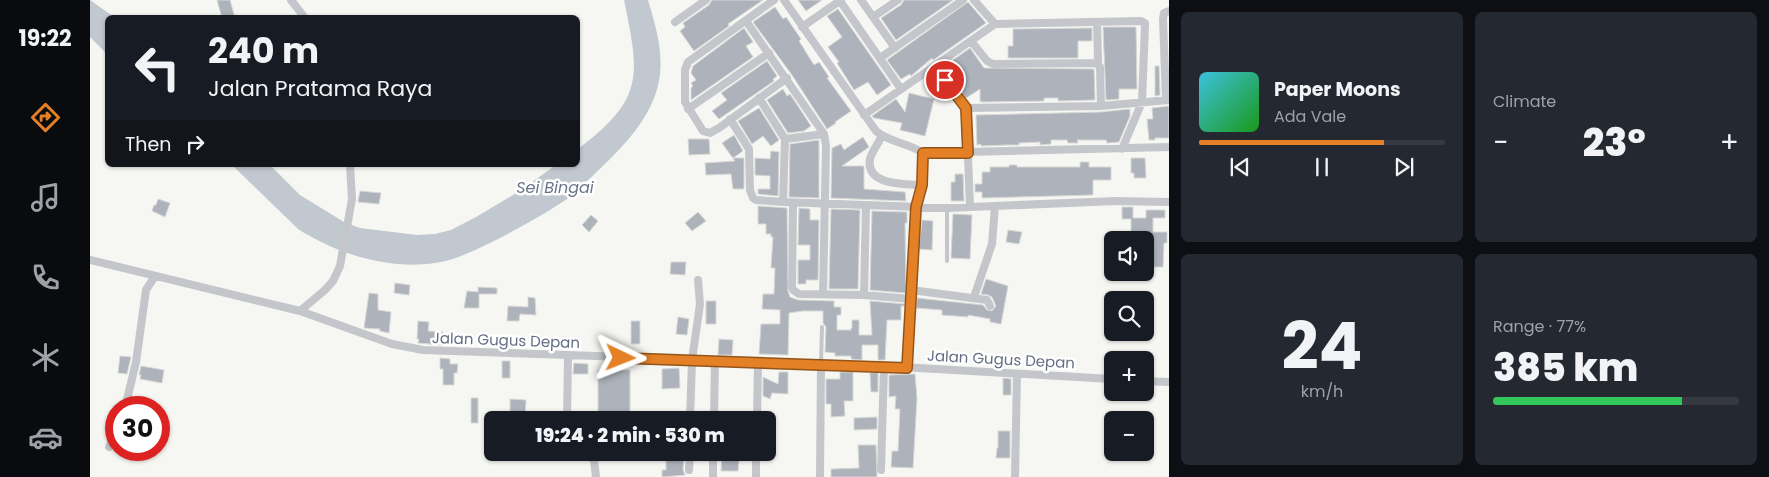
<!DOCTYPE html>
<html lang="en">
<head>
<meta charset="utf-8">
<style>
	body { margin:0; font-family:Poppins,sans-serif; background:#242831; color:#f1f3f6; height:100vh; display:flex; flex-direction:column; font-size:19px; white-space:nowrap }
	* { box-sizing:border-box; margin:0 }
	p { font-size:16px; color:#9ea1a6 }
	.icon { flex:none; width:28px; height:28px; fill:none; stroke:currentColor; stroke-width:2; stroke-linecap:round; stroke-linejoin:round }
	.map { position:relative; flex:1; overflow:hidden }
	.sheet { display:flex; flex-direction:column; gap:12px; padding:12px; background:#0d0f14; width:600px }
	.sheet>* { flex:none }
	.hud { position:absolute; left:15px; top:15px; width:475px; height:152px; border-radius:8px; box-shadow:0 1px 4px #0004; background:#171b24; color:#f1f3f6; overflow:hidden }
	.buttons { position:absolute; left:1014px; top:231px; display:grid; gap:10px }
	.buttons a { display:grid; place-items:center; width:50px; height:50px; border-radius:8px; background:#171b24; box-shadow:0 1px 4px #0004; font-size:25px }
	.speed { position:absolute; left:15px; top:396px; display:flex; gap:10px; font-size:25px; font-weight:700; text-align:center }
	.speed>* { display:grid; place-content:center; width:65px; height:65px; border-radius:50%; background:#171b24; box-shadow:0 1px 4px #0004; line-height:1 }
	.speed .limit { border:8px solid #d22; background:#fff; color:#111 }
	.pin { position:absolute; display:grid; place-items:center; width:42px; height:42px; color:#fff; margin:-21px; border:2px solid #fff; border-radius:50%; box-shadow:0 1px 5px #0007 }
	.me { position:absolute; width:55px; margin:-28px; rotate:92deg; stroke-linejoin:round; filter:drop-shadow(0 0 4px #0008) }
	.turn { display:flex; align-items:center; gap:18px; height:105px; padding:0 20px; font-size:22px }
	.turn .icon { width:65px; height:65px; stroke-width:2.5 }
	.turn b { display:block; font-size:35px; line-height:42px }
	.then { display:flex; align-items:center; height:48px; padding:0 20px; background:#0003; gap:10px; font-size:19px }
	.big { font-size:38px; font-weight:800; line-height:1.1 }
	.sheet .tile { flex:1; display:flex; flex-direction:column; justify-content:center; gap:8px; min-width:0; padding:0 18px; border-radius:8px; background:#242831 }
	.sheet .dial { align-items:center; gap:0 }
	.dial b { font-size:65px; line-height:1 }
	.song { display:flex; align-items:center; gap:15px }
	.cover { width:60px; height:60px; border-radius:8px; background:linear-gradient(135deg,hsl(190 70% 55%),hsl(120 70% 35%)) }
	.played { height:5px; border-radius:2px; background:linear-gradient(90deg,#e48126 75%,#363941 75%) }
	.keys { display:flex; justify-content:space-around; direction:ltr }
	.heat { display:flex; justify-content:space-between; align-items:center; font-size:28px; direction:ltr }
	.charge { height:8px; border-radius:4px; background:linear-gradient(90deg,#34c759 77%,#363941 0) }
	.sheet .tiles { flex:1; display:grid; gap:12px; grid-template-columns:repeat(2,1fr) }
	.trip { position:absolute; left:394px; top:411px; width:292px; height:50px; border-radius:8px; background:#171b24; box-shadow:0 1px 4px #0004; font-weight:800; line-height:50px; text-align:center }
	main { display:flex; flex:1; min-height:0 }
	.dock { display:flex; flex-direction:column; width:90px; justify-content:space-around; align-items:center; background:#090b0e; color:#9ea1a6 }
	.dock .icon { width:35px; height:35px }
	.dock .current { color:#e48126 }
	.dock b { font-size:22px; color:#f1f3f6 }
	.map>svg:first-child { display:block }
	.water { fill:#c1c8cf }
	.building { fill:#aeb3bb; stroke:#d7d8d6 }
	.lines { fill:none; stroke-linecap:round; stroke-linejoin:round }
	.lane { stroke:#c4c6cb; stroke-width:4 }
	.street { stroke:#c4c6cb; stroke-width:8 }
	.route-casing { stroke:#945419; stroke-width:12 }
	.route { stroke:#e48126; stroke-width:9 }
	.labels { text-anchor:middle; dominant-baseline:central; stroke-width:5; stroke-linejoin:round; paint-order:stroke }
	.street-label { font-size:15px; fill:#656f84; stroke:#fff }
	.water-label { font-size:16px; font-style:italic; fill:#667688; stroke:#fff }
</style>
</head>
<body>
<main>
<nav class="dock">
<b>19:22</b>
<svg class="icon current" aria-label="directions" viewBox="0 0 24 24"><path d="M12 3l9 9-9 9-9-9zM9 14v-3h6M13 9l2 2-2 2"/></svg>
<svg class="icon" aria-label="music" viewBox="0 0 24 24"><path d="M9 18V5l10-2v13"/><circle cx="6" cy="18" r="3"/><circle cx="16" cy="16" r="3"/></svg>
<svg class="icon" aria-label="phone" viewBox="0 0 24 24"><path d="M5 4h4l2 5-3 2q2 4 5 5l2-3 5 2v4C11 20 4 13 5 4z"/></svg>
<svg class="icon" aria-label="climate" viewBox="0 0 24 24"><path d="M12 3v18M4 7l16 10M4 17L20 7"/></svg>
<svg class="icon" aria-label="car" viewBox="0 0 24 24"><path d="M5 17H2v-5l4-1 3-4h7l3 4 3 1v5h-3M9 17h6M6 11h13"/><circle cx="7" cy="17" r="2"/><circle cx="17" cy="17" r="2"/></svg>
</nav>
<div class="map">
<svg width="1079" height="477" viewBox="0 0 1079 477">
	<rect width="100%" height="100%" fill="#f6f7f3"/>
	<path class="water" d="M0 0 24 17 18 18 17 54 0 37Z
		M534 0H558C566 27 574 53 569 81 561 122 526 154 497 181 490 188 483 196 474 201 451 216 426 230 402 242 383 251 366 260 345 263 299 270 247 254 208 229L142 165H180L210 195 254 222 270 228 327 235 345 234 361 230 386 217 428 192 466 165H488V149C554 99 550 77 534 0Z"/>
	<path class="building" d="M127 0H140L145 18H132Z
		M622 0H673L638 24 639 26 604 51 590 31 595 27 593 23 619 5Z
		M708 0H732L716 11Z
		M814 0H863L806 40 791 18 811 5Z
		M878 2 896 23 843 60 842 58 821 76 820 74 811 79 797 60Z
		M685 7 693 19 696 17 711 39 709 41 724 65 729 62 739 77 737 78 761 111 745 122 746 123 737 129 702 75 663 22Z
		M748 9 801 85 787 95 778 82 764 90 747 63 749 62 738 47 752 37 737 16Z
		M1013 27H1046L1047 89H1029V99L1016 100Z
		M654 28 663 42 656 46 663 57 601 100V88L603 86 601 83 606 80 601 73 603 66Z
		M1002 28V41H988V58H918V46H923V29Z
		M880 48 894 68 1004 69 1005 100 968 101V98H954V101L892 102 890 101V89L876 98 853 67Z
		M677 61 687 76 683 79 684 81 629 119 622 111 637 100 631 93Z
		M1065 66H1069L1070 95 1065 96Z
		M693 89 697 96 700 94 721 126 714 131 698 133 677 100Z
		M819 93 844 99 835 136 810 130 812 123 784 118 782 116 806 99 815 112Z
		M1079 106V138H1065V140H1059L1057 119H1063L1062 108Z
		M669 108 689 140 681 146 673 136 662 144 648 121Z
		M1040 109V116L1029 142 1017 143 1016 140H987L988 143H978L977 140H961V144L950 145V142L929 143V145H917L891 146V144L887 145 886 115 1011 112Z
		M644 135 653 151 643 158H654V189H643L641 174 616 175 615 163 645 161 632 143Z
		M773 137 779 147 752 166H774V189L815 192 816 201 741 198 742 148 751 144 754 150Z
		M598 139H619L620 154 599 155Z
		M729 140V198L699 197 700 144Z
		M681 151 689 152 688 196 668 194V189H680V176L665 175V158L680 159Z
		M1041 158H1055L1056 178H1044V173H1041Z
		M990 162H999V167H1021V180H1003V195L892 198V192H885V184H892V172H900V167H919V165H927V167H990Z
		M865 174H873L874 201H861V182H865Z
		M270 191 291 193 289 204 268 202Z
		M68 199 80 203 75 217 62 211 64 205H66Z
		M668 206 697 208 698 291 700 297 708 300 744 301V307H751V315H747V330H761V328H762V320H769V335H782L780 301 815 304V306H811V320H797L795 360H788V345H772V360L761 359V356H745V353L735 352 736 327 733 323V311H712L699 313 698 355 669 354 671 324H690V310L672 309 673 294H684L685 268H681L683 237H681V234H676V224H668Z
		M1032 207H1043V218H1056V210H1075V218H1063V232H1077V243H1074L1073 267H1061V262H1059L1060 240H1041V219H1032Z
		M709 208 720 209V220H729L728 280H716V284H708V260H720V245H708Z
		M741 209 770 210 768 289H739Z
		M782 211 817 212V223H815L816 293 780 290Z
		M608 212 616 221 602 231 595 223Z
		M863 214 882 215 880 259 861 258Z
		M501 215 508 221 499 232 492 225Z
		M832 220 843 221 842 250 829 249Z
		M918 230 932 232 929 244 916 242Z
		M581 262H596L595 275 580 274Z
		M896 279 918 286 911 324 900 322V319L878 315V317L852 315V310L826 308 827 298 893 305 897 310 902 311 906 306 902 297 898 295 891 294Z
		M305 283 320 285 319 295 304 293Z
		M388 287 407 288V294H389V308H374L377 291 388 292Z
		M279 293 288 294V310L301 312 299 333 290 331V329L274 328Z
		M438 297 445 298 446 315 430 314 429 321H417L418 306 438 307Z
		M616 301H626V324H616Z
		M588 317 599 319 597 335 586 334Z
		M328 321 339 322 338 331 353 332 352 345 328 343 329 339H327Z
		M541 321H550V344H541Z
		M629 339 643 340 642 355H628Z
		M30 356 41 357 37 374 28 373Z
		M350 358 360 359V364H368L367 373H364V385H353V369H350Z
		M412 361H420V378H412Z
		M484 363 498 364V374H483Z
		M51 366 74 370 72 383 50 379 51 375H49Z
		M589 368 590 388 572 389V369Z
		M508 370H540V420H508Z
		M689 372H698V394L682 393 680 399 673 396V377L688 384Z
		M750 372H763V401H754L755 416 741 417V404H736V379H750Z
		M788 372V392H781L780 373Z
		M825 374 827 398 823 468 801 467 802 451H808L810 409H805L806 396 799 397V375Z
		M913 378 921 379V395H913Z
		M381 398H388V423H381Z
		M420 399 436 400 435 415 420 414Z
		M787 417V429L764 430V418Z
		M908 431H920V458H906L907 448H908Z
		M768 445H786L787 477H741V469L769 468Z
		M576 452H594L593 470 595 475 572 477V470H576Z
		M632 452H645V460H649L648 471H631Z"/>
	<g class="lines">
		<path class="lane" d="M857 261V209
			M731 364 732 327"/>
		<path class="street" d="M201 0 215 18
			M684 0 598 62 595 70V102L613 131 620 133 629 128 697 78
			M694 0 786 131C798 142 819 143 833 153
			M771 0 783 17 808 0
			M884 0 905 24
			M750 1 811 89
			M783 17 805 48
			M656 21 734 134 736 146 733 294
			M585 22 616 0
			M712 27 751 0
			M881 41 897 61 903 64 1005 63 1008 61 1007 22
			M790 58 873 0
			M1007 63 1010 67 1011 106
			M845 66 876 108 880 207
			M669 98 695 139
			M1076 100 1073 19 1074 13 1079 11
			M876 108 1011 106 1079 100
			M598 109 679 53
			M774 115 905 24 1051 21 1055 23V25L1052 102 1032 149
			M640 119 659 149 660 190 663 198 666 200 693 202 695 139 734 134
			M792 135C789 143 782 151 780 159 775 186 816 184 832 185
			M833 153 1079 147
			M693 202 857 208 1025 201 1079 202
			M703 203 702 286 703 290 709 294 774 295 821 299
			M0 260 210 311 302 344 333 350 794 366 1022 379
			M821 290 897 300 900 306
			M774 295 776 206
			M884 297 902 244 905 206
			M210 311 235 290 243 281 250 266 262 199 260 165
			M817 368 826 207 832 185 833 153
			M1055 381 1079 382
			M35 408 46 362 56 290 65 276
			M477 420 478 356
			M600 420 602 360 610 304 608 280
			M624 420 625 360
			M667 420 668 362
			M19 447 26 433
			M483 452 500 457 504 460 506 477
			M599 470 600 452
			M791 470 794 366
			M623 477V452
			M666 477V452
			M730 477 731 364
			M925 477 927 374"/>
	</g>
	<g class="lines">
		<g class="route-casing">
			<path id="route" d="M531 358 817 368 826 207 832 185 833 153H878L876 108 855 80"/>
		</g>
		<use href="#route" class="route"/>
	</g>
	<g class="labels">
		<g class="street-label">
			<text transform="translate(416 340) rotate(2)">Jalan Gugus Depan</text>
			<text transform="translate(911 359) rotate(3)">Jalan Gugus Depan</text>
		</g>
		<g class="water-label">
			<text x="465" y="187">Sei Bingai</text>
		</g>
	</g>
</svg>
<div class="buttons">
<a><svg class="icon" aria-label="sound" viewBox="0 0 24 24"><path d="M4 9h4l5-4v14l-5-4H4zM17 9q2 3 0 6"/></svg></a>
<a><svg class="icon" aria-label="search" viewBox="0 0 24 24"><circle cx="10" cy="10" r="6"/><path d="M15 15l6 6"/></svg></a>
<a>+</a>
<a>−</a>
</div>
<div class="speed"><div class="limit">30</div></div>
<div class="pin" style="left:855px;top:80px;background:#d93025"><svg class="icon" aria-label="arrive" viewBox="0 0 24 24"><path d="M6 21V4h12l-3 4 3 4H6"/></svg></div>
<svg class="me" style="left:531px;top:358px" viewBox="-20 -20 40 40"><path d="M0-17L14 15 0 8-14 15z" fill="#e48126" stroke="#fff" stroke-width="4"/></svg>
<div class="trip">19:24 · 2 min · 530 m</div>
<div class="hud">
<div class="turn"><svg class="icon" aria-label="left" viewBox="0 0 24 24"><path d="M17 20v-9H6M10 6l-5 5 5 5"/></svg><div><b>240 m</b>Jalan Pratama Raya</div></div>
<div class="then">Then<svg class="icon" aria-label="right" viewBox="0 0 24 24"><path d="M7 20v-9h11M14 6l5 5-5 5"/></svg></div>
</div>
</div>
<section class="sheet">
<div class="tiles">
<div class="tile">
<div class="song"><i class="cover"></i><div><b>Paper Moons</b><p>Ada Vale</p></div></div>
<div class="played"></div>
<div class="keys"><svg class="icon" aria-label="previous" viewBox="0 0 24 24"><path d="M18 5L8 12l10 7zM5 5v14"/></svg><svg class="icon" aria-label="pause" viewBox="0 0 24 24"><path d="M8 5v14M16 5v14"/></svg><svg class="icon" aria-label="next" viewBox="0 0 24 24"><path d="M6 5l10 7-10 7zM19 5v14"/></svg></div>
</div>
<div class="tile"><p>Climate</p>
<div class="heat"><a>−</a><b class="big">23°</b><a>+</a></div>
</div>
<div class="tile dial"><b>24</b><p>km/h</p></div>
<div class="tile"><p>Range · 77%</p><b class="big">385 km</b><div class="charge"></div></div>
</div>
</section>
</main>
</body>
</html>
